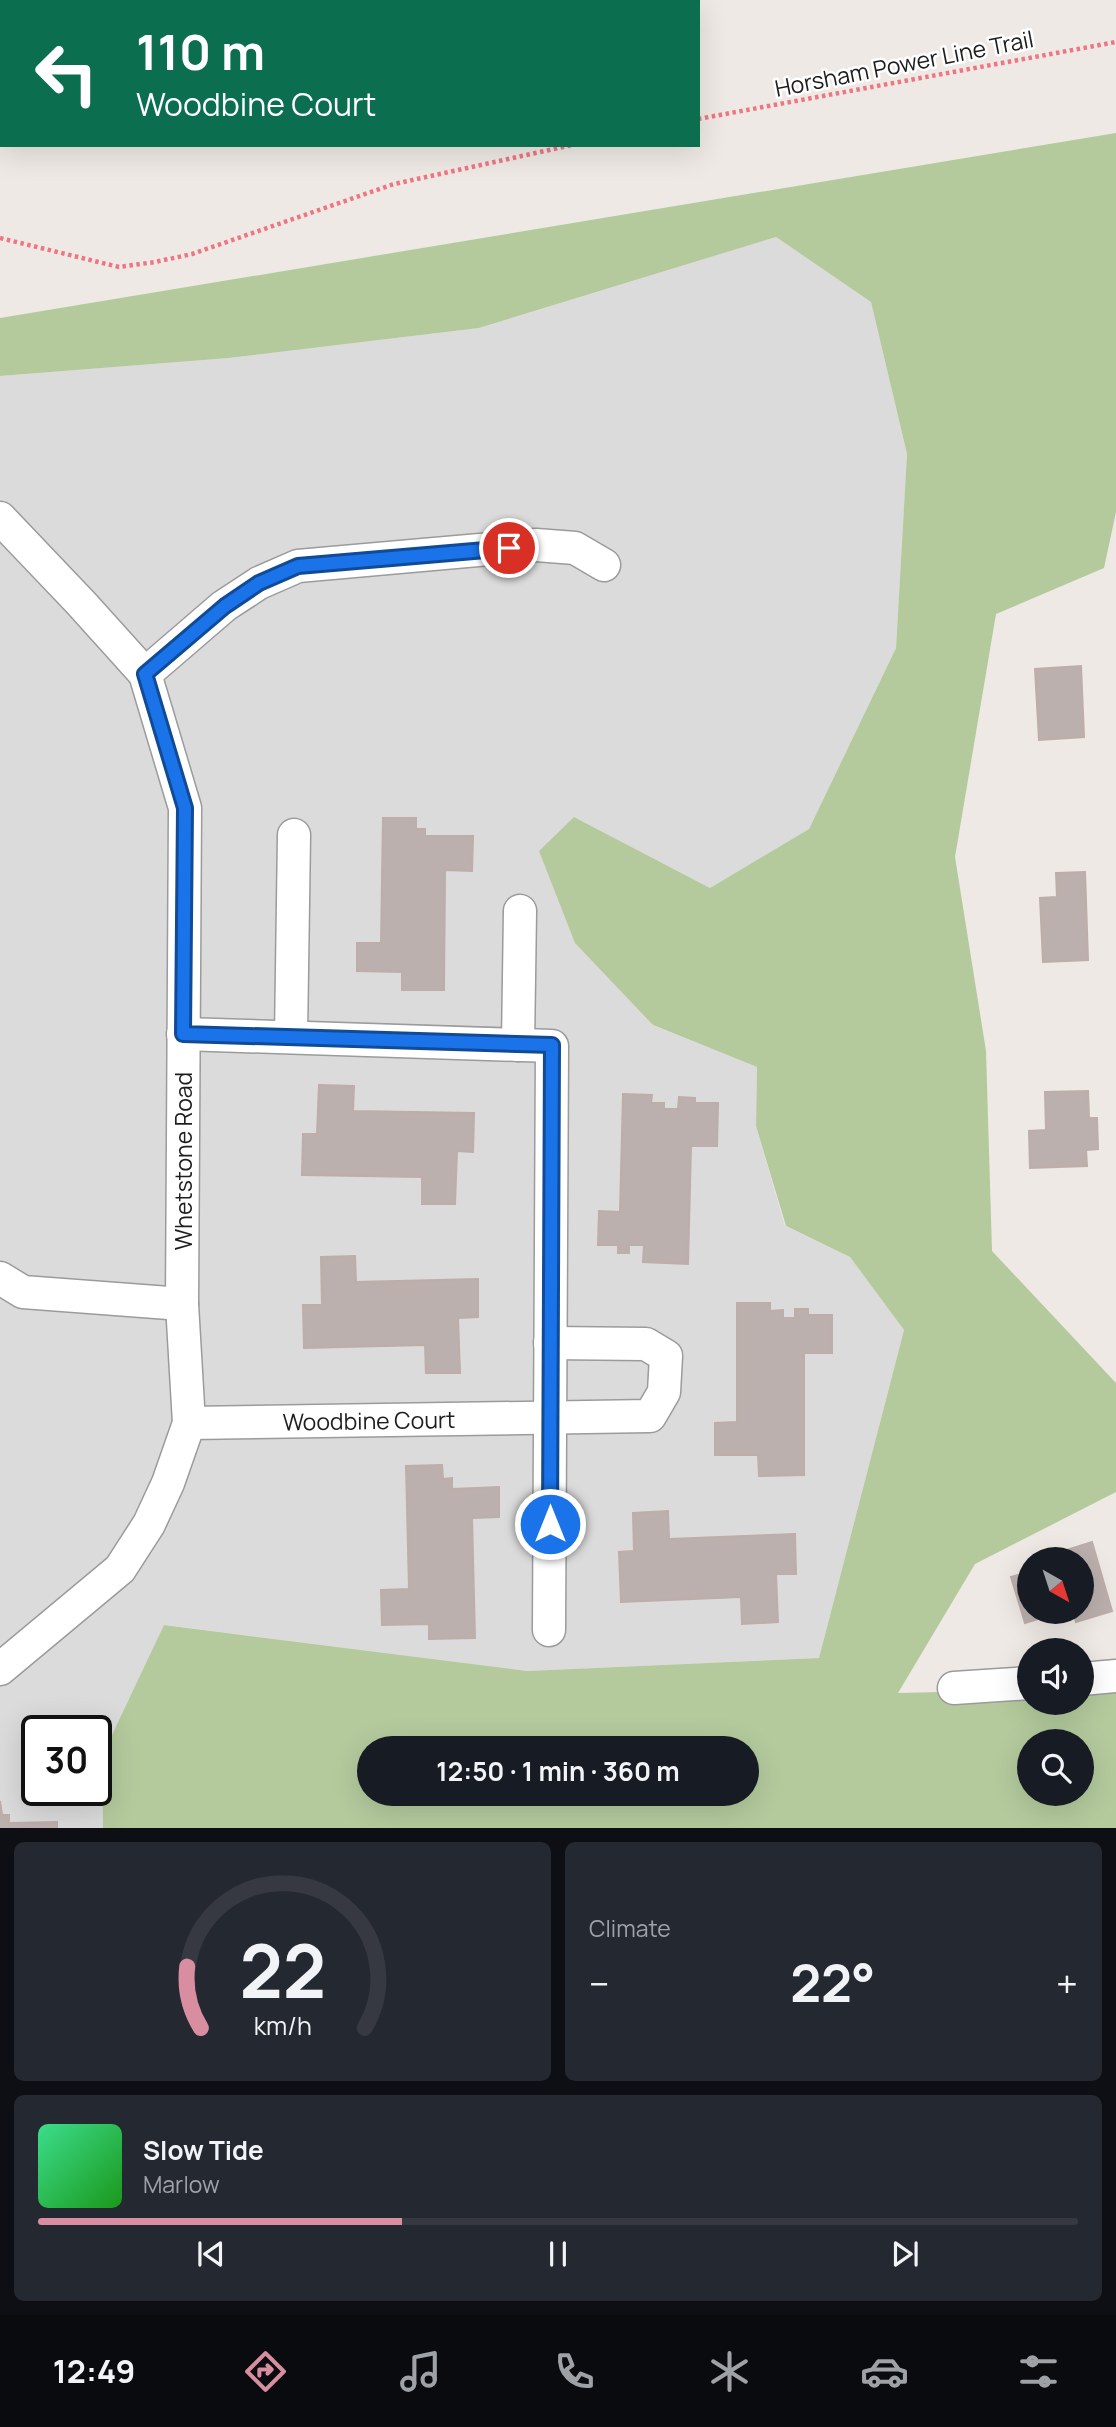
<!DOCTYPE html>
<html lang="en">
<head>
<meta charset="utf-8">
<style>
	body { margin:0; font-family:Manrope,sans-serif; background:#242831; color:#f1f3f6; height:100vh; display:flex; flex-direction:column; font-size:26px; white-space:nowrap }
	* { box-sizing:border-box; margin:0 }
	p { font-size:23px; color:#9ea1a6 }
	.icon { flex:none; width:38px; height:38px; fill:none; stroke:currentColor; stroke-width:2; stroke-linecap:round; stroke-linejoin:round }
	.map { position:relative; height:1828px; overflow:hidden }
	.side { display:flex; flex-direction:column; gap:14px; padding:14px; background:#0d0f14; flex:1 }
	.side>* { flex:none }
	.banner { position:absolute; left:0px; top:0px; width:700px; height:147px; box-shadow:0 7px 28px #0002; background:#0b6e4f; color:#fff; overflow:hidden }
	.needle { width:46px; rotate:141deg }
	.fabs { position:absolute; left:1017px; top:1547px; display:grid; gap:14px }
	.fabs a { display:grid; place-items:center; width:77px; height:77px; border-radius:50%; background:#171b24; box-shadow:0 7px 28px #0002; font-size:35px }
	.speed { position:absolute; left:21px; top:1715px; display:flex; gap:14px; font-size:35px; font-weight:700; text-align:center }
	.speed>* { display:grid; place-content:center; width:91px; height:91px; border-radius:50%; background:#171b24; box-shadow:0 7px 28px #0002; line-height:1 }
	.speed .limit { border:4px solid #111; border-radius:10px; background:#fff; color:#111 }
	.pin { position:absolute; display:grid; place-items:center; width:60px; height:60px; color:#fff; margin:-30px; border:4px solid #fff; border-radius:50%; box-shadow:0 2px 7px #0007 }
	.me { position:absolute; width:77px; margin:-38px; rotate:0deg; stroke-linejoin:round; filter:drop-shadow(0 0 5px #0008) }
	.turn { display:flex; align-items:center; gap:24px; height:147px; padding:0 21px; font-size:32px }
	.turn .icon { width:91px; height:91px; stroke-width:2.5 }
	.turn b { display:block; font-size:49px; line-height:60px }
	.big { font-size:52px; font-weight:700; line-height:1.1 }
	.side .tile { flex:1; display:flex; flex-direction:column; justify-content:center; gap:10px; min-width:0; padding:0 24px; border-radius:10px; background:#242831 }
	.side .dial { align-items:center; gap:0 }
	.dial svg { height:182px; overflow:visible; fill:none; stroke:#363941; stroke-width:7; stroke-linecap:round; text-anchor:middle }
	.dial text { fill:#f1f3f6; stroke:none }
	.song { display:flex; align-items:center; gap:21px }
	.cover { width:84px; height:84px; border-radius:10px; background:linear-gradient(135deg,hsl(150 70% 55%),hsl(120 70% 35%)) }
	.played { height:7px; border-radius:4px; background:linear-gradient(90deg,#d88da0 35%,#363941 35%) }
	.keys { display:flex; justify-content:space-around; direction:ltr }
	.heat { display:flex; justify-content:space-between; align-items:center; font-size:38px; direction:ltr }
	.side .tiles { flex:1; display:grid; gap:14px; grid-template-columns:1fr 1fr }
	.tile:last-child { grid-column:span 2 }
	.trip { position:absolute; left:357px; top:1736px; width:402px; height:70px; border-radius:35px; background:#171b24; box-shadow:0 7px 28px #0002; font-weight:700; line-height:70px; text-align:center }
	.tabs { display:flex; height:112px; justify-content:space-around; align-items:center; background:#090b0e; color:#9ea1a6 }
	.tabs .icon { width:49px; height:49px }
	.tabs .selected { color:#d88da0 }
	.tabs b { font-size:32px; color:#f1f3f6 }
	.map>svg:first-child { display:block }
	.residential { fill:#dcdbdb; fill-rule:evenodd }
	.forest { fill:#b4ca9d; fill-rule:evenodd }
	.building { fill:#bbb0ae; stroke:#beada8; stroke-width:2 }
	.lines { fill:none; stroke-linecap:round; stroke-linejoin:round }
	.minor-casing { stroke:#9b9b9b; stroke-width:35 }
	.path { stroke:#ee7684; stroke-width:4.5; stroke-dasharray:3.5 3.5; stroke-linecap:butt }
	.minor { stroke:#fff; stroke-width:32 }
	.route-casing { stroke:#114b97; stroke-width:18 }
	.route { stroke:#1a73e8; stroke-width:12 }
	.labels { text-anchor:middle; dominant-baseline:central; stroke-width:5; stroke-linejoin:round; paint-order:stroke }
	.street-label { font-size:23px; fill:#1e1e1e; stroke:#fff }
</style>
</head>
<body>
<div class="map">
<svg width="1116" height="1829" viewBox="0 0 1116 1829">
	<rect width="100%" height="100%" fill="#eee9e4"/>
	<path class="residential" d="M0 0H378L2 2 0 65Z
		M776 237 871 302 907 454 896 648 809 829 710 888 574 817 652 1025 757 1067 756 1126 785 1226 850 1257 904 1330 819 1658 527 1671 165 1625 102 1756 103 1828 0 1829V376L229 358 479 328ZM37 1731H96V1790H37Z"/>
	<path class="forest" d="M1116 133V512L1104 568 996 614 955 857 986 1051 992 1251 1116 1383V1492L975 1564 898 1693 1029 1690V1703H1082V1689L1116 1688V1828H103L102 1756 164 1625 527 1671 819 1658 904 1330 850 1257 786 1226 756 1126 757 1067 653 1025 575 943 539 851 574 817 710 888 809 829 896 648 907 454 871 302 776 237 479 328 229 358 0 376V318ZM1029 1741H1082V1794H1029ZM369 1748H747V1794H369Z"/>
	<path class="building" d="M1081 666 1084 737 1039 740 1035 669Z
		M383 818H416V829H425V836H473L472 871 445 870 444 990H402V972L357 971V943H381Z
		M1085 872 1088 960 1043 962 1040 898 1057 897 1056 873Z
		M319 1085 354 1086 353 1111 474 1113 473 1152 457 1151 455 1204H422V1177L302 1175 303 1134H317Z
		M1088 1091 1089 1118H1097L1098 1149 1086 1150 1087 1166 1030 1168 1029 1131 1046 1130 1045 1092Z
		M623 1094 652 1095 651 1103H664V1109H678L679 1097 695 1098V1103H718L717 1146H691L688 1264 643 1262 644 1245H629V1253H618V1245H598L599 1211 620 1212Z
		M355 1256 356 1282 478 1279V1317L458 1318 460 1373H426L425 1345 304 1348 303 1305H322L321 1257Z
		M737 1303H770V1311L783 1310V1318H795V1309H808V1315H832V1353H804V1475L759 1476 758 1455H715V1423L737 1422Z
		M442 1465 443 1479 452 1478V1489L499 1487V1517L472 1518 475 1638 429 1639V1624L382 1625 381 1590 409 1589 406 1466Z
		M668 1511 669 1539 795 1534 796 1574H776L778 1622 742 1624 741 1597 621 1602 619 1552 634 1551 633 1513Z
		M1092 1542 1112 1611 1076 1622 1073 1612H1082V1559H1069L1067 1550Z
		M1029 1572V1612H1061L1025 1623 1011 1577Z
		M0 1801 2 1815H9V1823L57 1822V1829H0Z"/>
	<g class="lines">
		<g class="minor-casing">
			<g id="minor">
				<path d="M0 518 81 603 145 674 185 808 182 1304 189 1423 168 1483 149 1524 120 1569 0 1669"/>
				<path d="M145 674 224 606 259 583 298 566 536 545 575 548 604 565"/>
				<path d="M183 1034 552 1046 549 1630"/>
				<path d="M291 1037 294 835"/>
				<path d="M518 1045 520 911"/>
				<path d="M0 1278 23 1292 182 1304"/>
				<path id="s1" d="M189 1423 650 1416 664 1392 666 1356 646 1344 550 1343"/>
				<path d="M1082 1679 1116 1676"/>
				<path d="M954 1688 1029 1683"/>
			</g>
		</g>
		<path class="path" d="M698 119 1116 42
			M0 238 119 267 155 262 192 254 394 184 572 145"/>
		<use href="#minor" class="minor"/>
	</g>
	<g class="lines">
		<g class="route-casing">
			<path id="route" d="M509 548 298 566 259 583 225 606 145 674 185 808 183 1034 552 1045 550 1524"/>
		</g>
		<use href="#route" class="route"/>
	</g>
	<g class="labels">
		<g class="street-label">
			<text transform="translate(904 63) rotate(-11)">Horsham Power Line Trail</text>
			<text transform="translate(183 1161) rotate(-90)">Whetstone Road</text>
			<text stroke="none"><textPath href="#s1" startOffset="180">Woodbine Court</textPath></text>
		</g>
	</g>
</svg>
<div class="fabs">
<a><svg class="needle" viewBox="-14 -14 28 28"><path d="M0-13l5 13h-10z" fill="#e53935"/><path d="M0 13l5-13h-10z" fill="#9ea1a6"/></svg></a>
<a><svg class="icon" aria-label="sound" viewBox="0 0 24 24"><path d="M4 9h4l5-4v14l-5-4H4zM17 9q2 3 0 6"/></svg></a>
<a><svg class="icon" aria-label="search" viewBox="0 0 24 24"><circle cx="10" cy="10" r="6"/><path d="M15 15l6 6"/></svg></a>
</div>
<div class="speed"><div class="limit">30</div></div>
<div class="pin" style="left:509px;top:548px;background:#d93025"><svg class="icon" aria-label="arrive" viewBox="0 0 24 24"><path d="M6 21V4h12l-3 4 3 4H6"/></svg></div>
<svg class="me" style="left:550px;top:1524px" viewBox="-20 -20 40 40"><circle r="17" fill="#1a73e8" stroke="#fff" stroke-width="3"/><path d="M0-11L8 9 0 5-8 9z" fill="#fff"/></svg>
<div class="trip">12:50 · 1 min · 360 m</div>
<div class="banner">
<div class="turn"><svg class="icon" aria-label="left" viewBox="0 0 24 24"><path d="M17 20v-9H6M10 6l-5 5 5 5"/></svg><div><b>110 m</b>Woodbine Court</div></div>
</div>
</div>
<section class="side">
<div class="tiles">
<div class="tile dial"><svg viewBox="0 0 100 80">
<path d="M14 69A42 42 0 1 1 86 69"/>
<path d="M14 69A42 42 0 0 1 8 42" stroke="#d88da0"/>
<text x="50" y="56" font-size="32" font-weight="700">22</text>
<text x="50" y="72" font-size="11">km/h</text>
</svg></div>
<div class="tile"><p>Climate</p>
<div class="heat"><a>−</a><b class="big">22°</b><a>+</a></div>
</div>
<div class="tile">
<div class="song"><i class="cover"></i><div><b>Slow Tide</b><p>Marlow</p></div></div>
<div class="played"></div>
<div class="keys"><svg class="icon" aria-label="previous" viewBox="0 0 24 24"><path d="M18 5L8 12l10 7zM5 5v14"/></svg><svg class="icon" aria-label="pause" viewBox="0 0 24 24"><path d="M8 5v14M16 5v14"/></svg><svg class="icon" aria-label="next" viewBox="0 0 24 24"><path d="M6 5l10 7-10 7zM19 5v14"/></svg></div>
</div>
</div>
</section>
<nav class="tabs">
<b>12:49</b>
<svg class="icon selected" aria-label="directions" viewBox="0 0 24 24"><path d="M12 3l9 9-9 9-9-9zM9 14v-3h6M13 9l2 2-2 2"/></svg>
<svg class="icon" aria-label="music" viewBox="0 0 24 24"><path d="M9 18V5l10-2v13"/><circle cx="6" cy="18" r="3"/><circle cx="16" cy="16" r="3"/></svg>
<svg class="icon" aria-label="phone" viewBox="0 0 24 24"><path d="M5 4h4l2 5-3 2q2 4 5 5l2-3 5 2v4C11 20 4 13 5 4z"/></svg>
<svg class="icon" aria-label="climate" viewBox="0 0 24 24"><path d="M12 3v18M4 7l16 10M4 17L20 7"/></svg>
<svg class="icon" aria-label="car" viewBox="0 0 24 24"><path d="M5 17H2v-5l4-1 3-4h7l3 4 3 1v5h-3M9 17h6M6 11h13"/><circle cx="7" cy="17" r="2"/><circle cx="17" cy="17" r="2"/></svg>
<svg class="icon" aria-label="filters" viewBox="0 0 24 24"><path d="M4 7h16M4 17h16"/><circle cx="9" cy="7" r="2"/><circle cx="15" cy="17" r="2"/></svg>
</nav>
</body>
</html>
